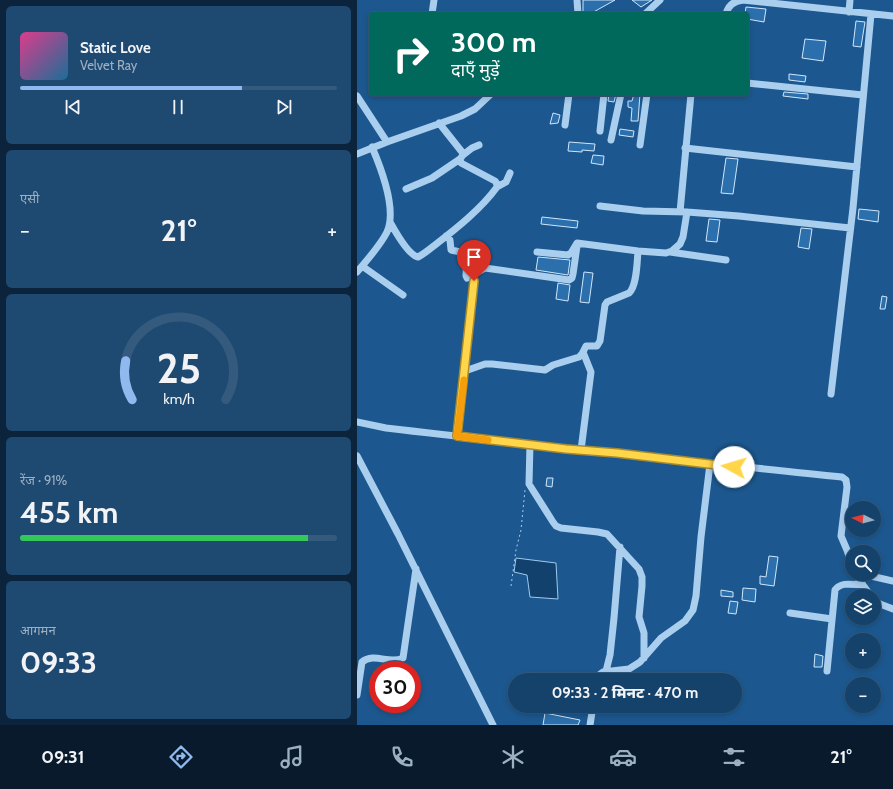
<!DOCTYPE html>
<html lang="hi">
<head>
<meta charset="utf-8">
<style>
	body { margin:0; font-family:Cabin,"Noto Sans Devanagari",sans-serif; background:#1e4971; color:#f1f3f6; height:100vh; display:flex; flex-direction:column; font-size:15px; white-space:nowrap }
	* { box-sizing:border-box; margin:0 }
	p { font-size:13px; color:#9db0c1 }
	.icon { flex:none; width:22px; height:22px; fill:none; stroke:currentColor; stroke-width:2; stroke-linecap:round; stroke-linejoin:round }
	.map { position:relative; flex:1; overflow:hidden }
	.side { display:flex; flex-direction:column; gap:6px; padding:6px; background:#0c243b; width:357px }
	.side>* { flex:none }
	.banner { position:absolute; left:12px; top:12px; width:380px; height:84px; border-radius:4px; box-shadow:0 2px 6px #0003,0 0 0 1px #345b7e; background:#00695c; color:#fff; overflow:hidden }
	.needle { width:26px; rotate:276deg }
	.buttons { position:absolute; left:488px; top:501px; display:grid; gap:8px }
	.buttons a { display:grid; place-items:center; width:36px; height:36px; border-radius:50%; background:#15426b; box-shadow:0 2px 6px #0003,0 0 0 1px #345b7e; font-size:20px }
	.speed { position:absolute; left:12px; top:661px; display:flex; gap:8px; font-size:20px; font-weight:700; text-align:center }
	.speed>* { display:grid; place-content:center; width:52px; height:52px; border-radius:50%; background:#15426b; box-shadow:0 2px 6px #0003,0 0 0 1px #345b7e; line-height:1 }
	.speed .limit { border:6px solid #d22; background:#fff; color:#111 }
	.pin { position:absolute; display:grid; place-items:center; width:34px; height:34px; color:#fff; margin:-41px -17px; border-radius:50% 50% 50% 0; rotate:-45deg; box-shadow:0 0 4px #0007 }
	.pin .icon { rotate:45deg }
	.me { position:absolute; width:44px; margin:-22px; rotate:276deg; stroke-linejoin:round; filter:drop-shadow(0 0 3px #0008) }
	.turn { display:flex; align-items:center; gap:14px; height:84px; padding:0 16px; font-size:18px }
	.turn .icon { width:52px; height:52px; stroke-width:2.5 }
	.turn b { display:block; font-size:28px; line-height:34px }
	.big { font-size:30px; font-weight:800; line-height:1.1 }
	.side .tile { flex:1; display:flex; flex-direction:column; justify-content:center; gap:6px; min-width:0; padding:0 14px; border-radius:6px; background:#1e4971 }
	.side .dial { align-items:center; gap:0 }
	.dial svg { height:104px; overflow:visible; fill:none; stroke:#345b7e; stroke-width:7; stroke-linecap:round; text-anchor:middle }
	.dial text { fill:#f1f3f6; stroke:none }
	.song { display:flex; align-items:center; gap:12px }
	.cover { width:48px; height:48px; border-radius:6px; background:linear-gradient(135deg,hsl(330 70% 55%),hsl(200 70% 35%)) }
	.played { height:4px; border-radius:2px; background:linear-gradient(90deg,#90b9f0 70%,#345b7e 70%) }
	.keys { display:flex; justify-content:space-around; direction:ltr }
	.heat { display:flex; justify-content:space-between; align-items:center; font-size:22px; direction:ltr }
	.charge { height:6px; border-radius:3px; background:linear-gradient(90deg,#34c759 91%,#345b7e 0) }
	.trip { position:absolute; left:151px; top:673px; width:234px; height:40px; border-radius:20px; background:#15426b; box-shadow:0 2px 6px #0003,0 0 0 1px #345b7e; font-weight:800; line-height:40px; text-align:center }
	.tab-bar { display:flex; height:64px; justify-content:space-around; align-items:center; background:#081a2b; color:#9db0c1 }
	.tab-bar .icon { width:28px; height:28px }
	.tab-bar .active { color:#90b9f0 }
	.tab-bar b { font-size:18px; color:#f1f3f6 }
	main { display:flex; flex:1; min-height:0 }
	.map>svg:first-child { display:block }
	.water { fill:#12416d; stroke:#9dcbf0 }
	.building { fill:#2b70ad; stroke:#d0e6fa }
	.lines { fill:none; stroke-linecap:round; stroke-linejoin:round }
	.path { stroke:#aaceee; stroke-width:1; stroke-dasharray:2 3; stroke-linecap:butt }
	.minor { stroke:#aaceee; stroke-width:7 }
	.route-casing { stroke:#a68a30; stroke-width:10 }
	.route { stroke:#ffd54a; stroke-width:7 }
	.slow { stroke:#f59e0b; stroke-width:7 }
</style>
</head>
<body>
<main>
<section class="side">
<div class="tile">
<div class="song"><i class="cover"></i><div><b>Static Love</b><p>Velvet Ray</p></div></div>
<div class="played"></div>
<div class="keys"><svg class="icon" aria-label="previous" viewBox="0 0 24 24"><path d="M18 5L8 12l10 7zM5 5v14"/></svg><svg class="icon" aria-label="pause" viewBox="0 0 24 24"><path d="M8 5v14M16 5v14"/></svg><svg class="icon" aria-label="next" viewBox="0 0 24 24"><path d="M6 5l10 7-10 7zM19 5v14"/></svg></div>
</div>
<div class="tile"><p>एसी</p>
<div class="heat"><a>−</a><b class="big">21°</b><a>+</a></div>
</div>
<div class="tile dial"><svg viewBox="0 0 100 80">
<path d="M14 69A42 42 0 1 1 86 69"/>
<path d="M14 69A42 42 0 0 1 9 39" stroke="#90b9f0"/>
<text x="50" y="56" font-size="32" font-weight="700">25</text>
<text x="50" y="72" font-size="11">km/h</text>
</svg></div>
<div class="tile"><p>रेंज · 91%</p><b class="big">455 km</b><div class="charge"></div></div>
<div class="tile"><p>आगमन</p><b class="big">09:33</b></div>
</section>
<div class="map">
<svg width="536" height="725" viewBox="0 0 536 725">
	<rect width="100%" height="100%" fill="#1c588f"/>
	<path class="water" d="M159 558 199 563 201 599 173 597 170 575 157 572Z"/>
	<path class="building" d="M226 0H258L233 14H226Z
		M275 0H295L284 7Z
		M389 7 409 9 407 22 390 19V14H388Z
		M499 21 508 22 504 47 496 46Z
		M448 39 469 41 466 61 445 58Z
		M432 74 449 76 448 82 432 80Z
		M427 92 451 94V99L426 96Z
		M252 94H259L257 102 251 101Z
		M277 94H283L281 121H274L275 108 271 107V101H275Z
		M196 113 203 115 201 123 193 124Z
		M263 129 277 131 276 137 262 135Z
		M212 142 238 144 237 151 225 150V152L211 151Z
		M236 155 247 156 246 165 234 163Z
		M369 158 381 159 376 194 364 193Z
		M502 209 522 211 521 222 501 219Z
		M185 217 221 221 220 228 184 224Z
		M352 219 363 220 360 242 349 241Z
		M444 228 455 229 452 249 441 247Z
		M181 257 213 260 211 275 179 270Z
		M227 272 236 273 232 303 223 302Z
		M201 283 213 285 211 301 199 299Z
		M525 296 530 297 528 309H523Z
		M190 478H196L195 487 189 486Z
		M412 556 421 557 417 586 403 584V576L409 577Z
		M386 588 399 589 398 602 385 600Z
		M364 590 376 592V597L364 596Z
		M373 601 381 602 379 614 371 613Z
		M458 654 466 656 465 667H457Z
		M188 713 223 720 221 725H186Z"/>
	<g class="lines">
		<path class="path" d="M154 586 159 550 164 530 168 490"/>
		<path class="minor" d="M220 0 221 14
			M492 12 493 0
			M75 14 77 0
			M288 14 303 0
			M369 14C371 5 377 1 386 0L536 16
			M390 83 506 95
			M0 96 30 142
			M208 125 212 94
			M243 131 247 94
			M254 140 264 94
			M283 145 290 94
			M328 148 500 167
			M0 154 30 142 104 116 118 109 134 94
			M106 155 115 148 122 145
			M140 187 149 182 153 173
			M49 189 75 178 103 159
			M243 206 286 211 330 212 382 216 493 228
			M323 212 334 94
			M33 222C38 231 51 255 61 257 67 254 73 249 78 245 100 228 124 209 140 187V184L138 181 104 163 103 159 106 155 105 152 82 123
			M89 236 93 240 94 250 108 253 110 254 109 276 116 279 117 283 100 436
			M180 252 211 255 214 253 220 243 281 251 309 253 315 251 323 244 326 237 330 212
			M313 252 369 260
			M5 266 46 295
			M0 272C10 260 23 246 30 232 40 210 24 168 15 147
			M110 278 128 268 212 280 215 278 216 274 220 246
			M108 371 128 364H135L188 370 196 365 222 357 225 354 229 346H240L243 341 248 305 250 302 272 293C280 286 280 262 281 251
			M474 394 496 208 514 14
			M0 422 29 428C181 446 333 461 485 477L489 480 490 487 484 536 490 550 495 566
			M173 444 172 484 196 522 199 526 204 528 241 532 250 534 282 569 285 577V586L282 617 287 633V658
			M224 450 234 372 226 352
			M0 456 41 534 136 725
			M498 574 514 596
			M505 574 536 581
			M517 600 523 604 536 609
			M433 613 475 619
			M249 671 253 655 257 618 263 547
			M470 671 478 590C484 581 497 585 506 585
			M240 680 242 675 246 672 272 669 283 662 304 638 328 621 336 610 339 596 344 537 353 464
			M0 695 5 662C17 652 33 665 46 658L59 569
			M233 725 236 706"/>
	</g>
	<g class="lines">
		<g class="route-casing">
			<path id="route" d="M117 281 100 436 209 449 260 453 377 467"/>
		</g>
		<use href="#route" class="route"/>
		<path class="slow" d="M107 380 100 436 131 440"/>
	</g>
</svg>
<div class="buttons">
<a><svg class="needle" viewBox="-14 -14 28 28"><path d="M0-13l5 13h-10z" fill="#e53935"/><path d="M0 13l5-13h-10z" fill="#9db0c1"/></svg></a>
<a><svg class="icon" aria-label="search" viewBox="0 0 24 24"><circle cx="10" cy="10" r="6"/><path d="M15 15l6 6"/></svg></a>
<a><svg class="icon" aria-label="layers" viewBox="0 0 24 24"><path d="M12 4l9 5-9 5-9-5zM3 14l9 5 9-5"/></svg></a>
<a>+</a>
<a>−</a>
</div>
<div class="speed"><div class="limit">30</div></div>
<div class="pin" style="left:117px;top:281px;background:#d93025"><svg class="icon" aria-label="arrive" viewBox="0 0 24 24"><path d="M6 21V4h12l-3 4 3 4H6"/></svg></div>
<svg class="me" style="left:377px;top:467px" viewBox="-20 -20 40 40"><circle r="19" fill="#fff"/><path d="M0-13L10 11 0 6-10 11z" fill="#ffd54a"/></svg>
<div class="trip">09:33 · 2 मिनट · 470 m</div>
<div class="banner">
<div class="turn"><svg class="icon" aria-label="right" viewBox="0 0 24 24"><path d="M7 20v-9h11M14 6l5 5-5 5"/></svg><div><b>300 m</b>दाएँ मुड़ें</div></div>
</div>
</div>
</main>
<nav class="tab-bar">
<b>09:31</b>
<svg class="icon active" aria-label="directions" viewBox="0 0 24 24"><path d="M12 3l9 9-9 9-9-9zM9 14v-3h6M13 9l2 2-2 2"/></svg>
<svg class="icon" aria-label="music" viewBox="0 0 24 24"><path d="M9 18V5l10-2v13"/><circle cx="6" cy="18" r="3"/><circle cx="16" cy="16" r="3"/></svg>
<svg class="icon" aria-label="phone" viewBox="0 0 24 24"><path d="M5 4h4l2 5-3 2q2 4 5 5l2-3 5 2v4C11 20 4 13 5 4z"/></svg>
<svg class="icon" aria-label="climate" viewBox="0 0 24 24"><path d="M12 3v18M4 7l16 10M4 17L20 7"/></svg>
<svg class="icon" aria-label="car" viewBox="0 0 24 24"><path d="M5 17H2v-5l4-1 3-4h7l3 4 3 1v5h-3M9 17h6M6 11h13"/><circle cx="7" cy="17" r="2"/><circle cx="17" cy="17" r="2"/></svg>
<svg class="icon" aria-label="filters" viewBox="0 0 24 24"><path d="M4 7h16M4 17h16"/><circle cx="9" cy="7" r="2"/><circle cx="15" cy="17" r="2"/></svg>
<b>21°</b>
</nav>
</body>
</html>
